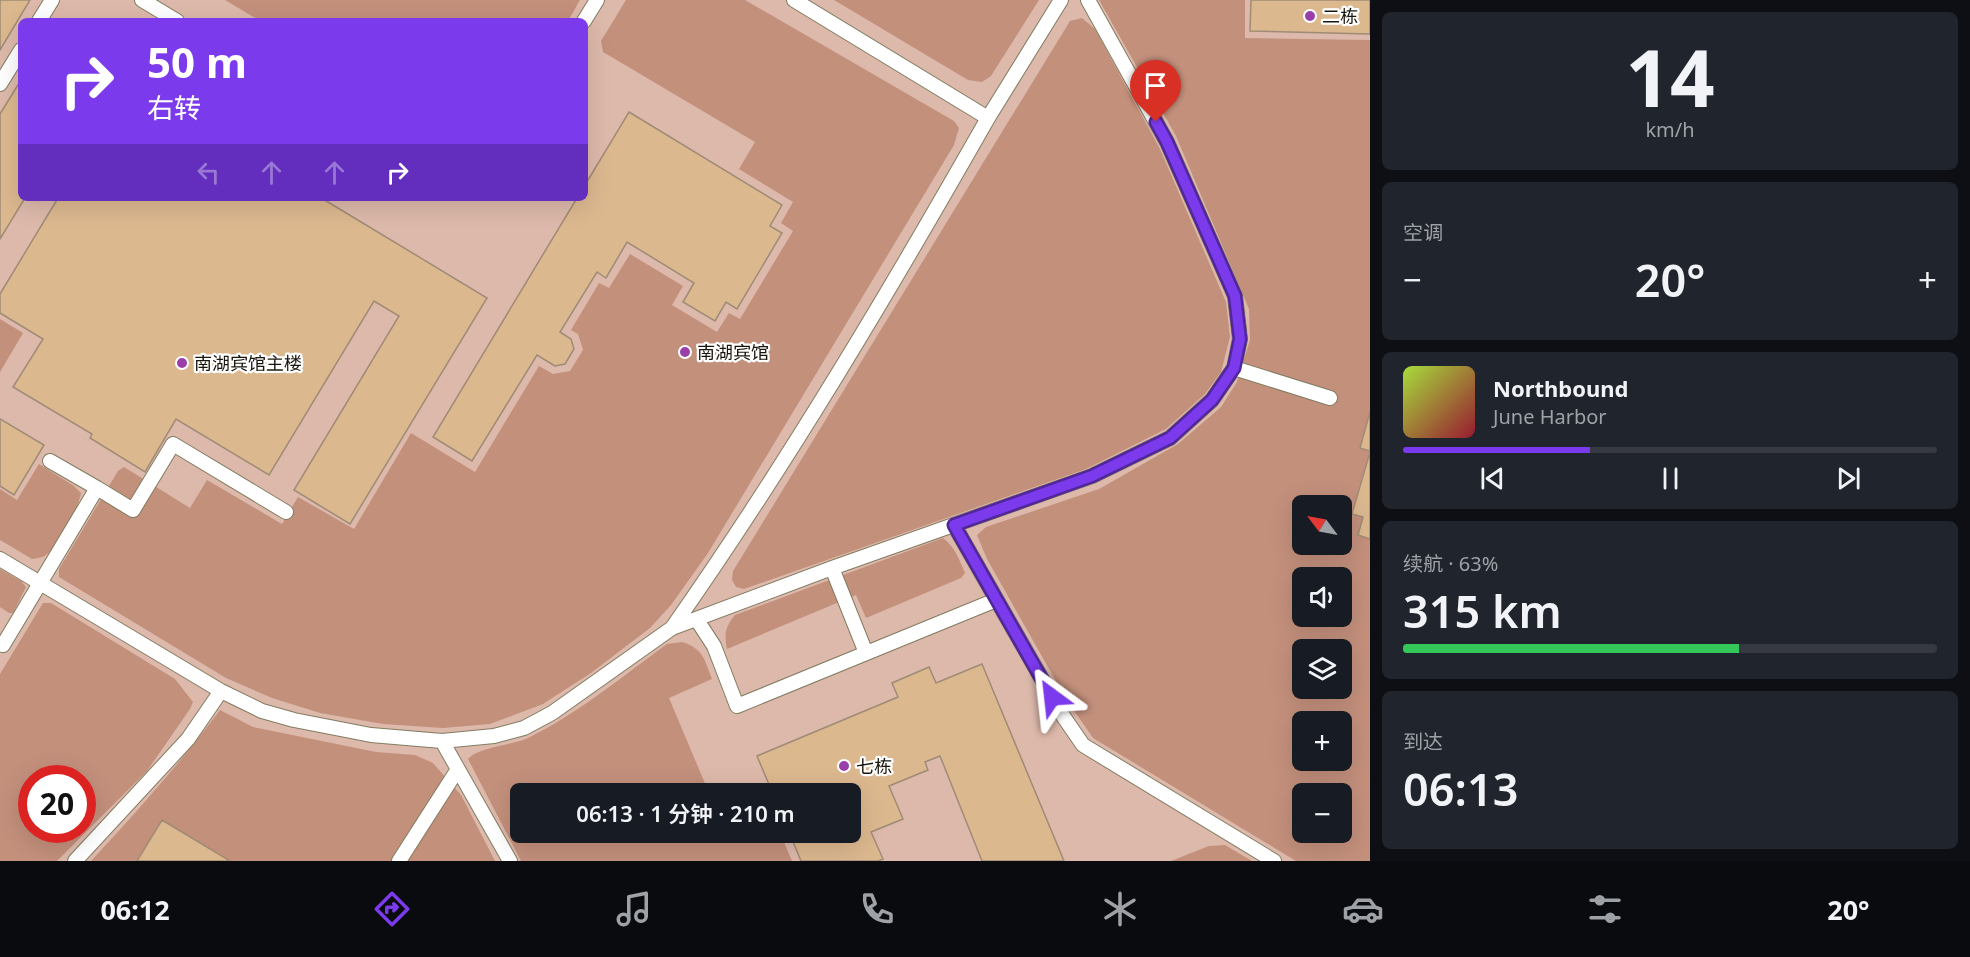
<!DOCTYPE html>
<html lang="zh">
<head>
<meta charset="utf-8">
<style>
	body { margin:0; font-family:"Noto Sans","Noto Sans SC",sans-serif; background:#20242c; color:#f1f3f6; height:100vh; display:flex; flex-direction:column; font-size:22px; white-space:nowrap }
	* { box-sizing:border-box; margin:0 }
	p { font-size:20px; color:#9ea1a6 }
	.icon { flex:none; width:33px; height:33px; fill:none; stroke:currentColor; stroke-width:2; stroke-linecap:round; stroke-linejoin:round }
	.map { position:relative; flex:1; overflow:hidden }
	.details { display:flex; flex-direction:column; gap:12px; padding:12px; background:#0d0f14; width:600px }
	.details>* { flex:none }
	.top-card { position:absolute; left:18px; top:18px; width:570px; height:183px; border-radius:9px; box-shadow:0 6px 24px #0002; background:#7c3aed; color:#fff; overflow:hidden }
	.needle { width:39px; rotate:302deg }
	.buttons { position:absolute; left:1292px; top:495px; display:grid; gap:12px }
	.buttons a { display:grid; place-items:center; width:60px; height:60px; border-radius:9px; background:#171b24; box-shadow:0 6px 24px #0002; font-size:30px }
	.speed { position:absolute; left:18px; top:765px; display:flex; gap:12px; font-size:30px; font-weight:700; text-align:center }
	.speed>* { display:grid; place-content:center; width:78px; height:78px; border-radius:50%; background:#171b24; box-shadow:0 6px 24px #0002; line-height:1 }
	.speed .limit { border:9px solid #d22; background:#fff; color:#111 }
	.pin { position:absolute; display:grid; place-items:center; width:51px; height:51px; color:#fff; margin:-62px -26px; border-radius:50% 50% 50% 0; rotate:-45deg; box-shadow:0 0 6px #0007 }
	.pin .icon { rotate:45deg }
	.me { position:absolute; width:66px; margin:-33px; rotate:330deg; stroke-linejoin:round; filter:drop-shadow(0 0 4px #0008) }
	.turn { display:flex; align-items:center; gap:21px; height:126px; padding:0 30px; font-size:27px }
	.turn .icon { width:78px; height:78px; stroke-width:2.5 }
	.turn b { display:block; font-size:42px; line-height:51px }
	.lanes { display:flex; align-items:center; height:57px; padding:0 30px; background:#0003; justify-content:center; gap:30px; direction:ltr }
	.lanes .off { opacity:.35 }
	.big { font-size:45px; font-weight:600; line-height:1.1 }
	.details .card { flex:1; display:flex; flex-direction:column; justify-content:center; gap:9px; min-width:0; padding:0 21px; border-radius:9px; background:#20242c }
	.details .dial { align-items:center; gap:0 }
	.dial b { font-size:78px; line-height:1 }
	.song { display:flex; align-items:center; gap:18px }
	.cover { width:72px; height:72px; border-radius:9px; background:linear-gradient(135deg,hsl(80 70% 55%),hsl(350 70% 35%)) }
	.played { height:6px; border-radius:3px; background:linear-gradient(90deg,#7c3aed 35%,#363941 35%) }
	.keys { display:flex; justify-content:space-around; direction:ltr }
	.heat { display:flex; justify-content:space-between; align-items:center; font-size:33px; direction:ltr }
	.charge { height:9px; border-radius:4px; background:linear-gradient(90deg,#34c759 63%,#363941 0) }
	.trip { position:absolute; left:510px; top:783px; width:351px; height:60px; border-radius:9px; background:#171b24; box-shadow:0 6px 24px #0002; font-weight:600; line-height:60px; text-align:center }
	.dock { display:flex; height:96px; justify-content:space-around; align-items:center; background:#090b0e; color:#9ea1a6 }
	.dock .icon { width:42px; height:42px }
	.dock .current { color:#7c3aed }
	.dock b { font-size:27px; color:#f1f3f6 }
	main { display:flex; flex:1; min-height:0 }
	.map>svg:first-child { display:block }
	.green { fill:#ddb9ab; fill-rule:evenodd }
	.forest { fill:#c3907c; fill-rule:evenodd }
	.building { fill:#dcb88f; stroke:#9f8b76; stroke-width:1.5 }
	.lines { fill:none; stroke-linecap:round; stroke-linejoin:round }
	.lane-casing { stroke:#827c61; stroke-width:16 }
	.lane { stroke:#fff; stroke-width:14 }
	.route-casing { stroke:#51269a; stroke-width:15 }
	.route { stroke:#7c3aed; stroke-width:10 }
	.poi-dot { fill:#9a3faa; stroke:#fff; stroke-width:2 }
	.labels { text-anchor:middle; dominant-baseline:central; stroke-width:4.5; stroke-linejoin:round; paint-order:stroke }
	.poi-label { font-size:18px; fill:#18160c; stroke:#fff; text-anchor:start }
</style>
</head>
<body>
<main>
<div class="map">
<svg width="1370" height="861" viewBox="0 0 1370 861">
	<rect width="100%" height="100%" fill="#eae3c6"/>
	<path class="green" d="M0 0H1370V861H0ZM21 21H585V198H21ZM1302 506H1341V544H1302ZM1302 578H1341V616H1302ZM1302 650H1341V688H1302ZM1302 722H1341V760H1302ZM32 778H82V830H32ZM520 794H850V832H520ZM1302 794H1341V832H1302Z"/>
	<path class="forest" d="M225 0H580L568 21H260Z
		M626 0H745L954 121 959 128 954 145 708 553 671 605 650 628 591 673 543 704 490 724 443 728 383 724 320 713 272 698 226 678 59 577V569L118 471 124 467 190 508 207 480 282 524 298 497 354 529 411 433 475 472 539 366 553 374 570 371 583 350 578 334 571 330 599 283 609 288 630 254 683 286 672 305 717 332 729 313 740 319 793 231 781 223 793 202 739 169 755 142 603 52 601 41Z
		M834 0H1039L991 76 982 82 968 80Z
		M1099 0H1245V38L1370 40V861H1296L1093 738 1066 699 987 559 977 535 986 527 1099 489 1178 444 1221 407 1237 382 1250 340 1249 309 1176 136ZM1302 506H1341V544H1302ZM1302 578H1341V616H1302ZM1302 650H1341V688H1302ZM1302 722H1341V760H1302ZM1302 794H1341V832H1302Z
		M1082 18 1095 29 1160 149 1226 302 1230 337 1221 372 1205 394 1166 429 1086 469 744 589 736 587 732 580 733 571 1070 21Z
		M0 319 23 333 0 372Z
		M39 464 74 486 81 493C78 509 60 546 46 555 42 558 37 558 32 559L0 540V489L17 500Z
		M943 538C955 547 959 559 965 573L961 578 866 618 856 595 727 649C724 635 725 627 735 615Z
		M0 569 21 581 26 587 13 613H9L0 607Z
		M43 603H51L175 679 193 702 190 709 147 771 57 861H0V674ZM32 778H82V830H32Z
		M682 642C704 649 704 659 712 679L669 698 709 793 520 794V832L780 833 792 861H521L468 759C478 747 513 745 528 738 577 714 623 676 667 644Z
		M220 710 253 727 376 752 415 755 433 763 461 795 495 861H91C136 813 180 763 220 710Z
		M1225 845 1252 861H1171L1209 846Z"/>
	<path class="building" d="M0 0H30L0 50Z
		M1251 0H1370V34L1250 31Z
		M21 80V198H25L0 239V114Z
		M629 112 782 205 770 226 782 233 737 309 726 302 715 321 683 302 694 283 627 242 606 278 597 272 560 332 571 339 574 349 565 364 555 366 537 355 472 461 433 437 577 198H585V185Z
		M58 198H324L323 199 487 298 350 524 294 490 399 316 374 301 269 475 176 419 145 472 90 438 92 434 13 387 43 339 0 313V294Z
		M1370 412V451L1360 448Z
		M0 419 44 445 14 495 0 486Z
		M1370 452V539L1358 535 1363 517 1352 514Z
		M982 664 1064 861H982L940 756 925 762 928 770 889 786 903 819 871 832 883 859 878 861H801L789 832H850V794H773L757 756 898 697 892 683 929 667 936 683Z
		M162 820 230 861H137Z"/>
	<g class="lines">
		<g class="lane-casing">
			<path id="lane" d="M142 0 177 21
				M39 21 52 0
				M584 21 597 0
				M0 84 21 50
				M988 118 1061 0
				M1234 368 1330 398
				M97 488 133 510 173 444 286 512
				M954 525 1063 716 1083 745 1274 861
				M0 559 221 691 262 711 294 720 371 735 442 741 494 736 524 728 552 713 672 628 832 568 1092 476 1170 438 1212 400 1234 368 1240 339 1235 296 1167 142 1088 0
				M832 568 866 653
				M697 620 714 646 737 706 996 600
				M672 628C787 464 889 292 988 118L794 0
				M0 644 3 645 97 488 50 461
				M442 741 510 861
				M75 861 188 739 221 691
				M399 861 458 769"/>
		</g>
		<use href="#lane" class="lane"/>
	</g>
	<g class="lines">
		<g class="route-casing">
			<path id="route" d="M1052 697 954 525 1092 476 1170 438 1212 400 1234 368 1240 339 1235 296 1167 142 1156 122"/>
		</g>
		<use href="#route" class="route"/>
	</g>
	<g class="poi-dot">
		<circle cx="1310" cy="16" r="6"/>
		<circle cx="685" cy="352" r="6"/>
		<circle cx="182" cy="363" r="6"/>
		<circle cx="844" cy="766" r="6"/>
	</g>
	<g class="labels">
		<g class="poi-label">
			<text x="1322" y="16">二栋</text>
			<text x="697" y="352">南湖宾馆</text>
			<text x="194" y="363">南湖宾馆主楼</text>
			<text x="856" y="766">七栋</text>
		</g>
	</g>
</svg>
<div class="buttons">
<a><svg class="needle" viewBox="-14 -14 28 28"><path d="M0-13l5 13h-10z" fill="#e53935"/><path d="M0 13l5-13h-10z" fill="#9ea1a6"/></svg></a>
<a><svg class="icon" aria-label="sound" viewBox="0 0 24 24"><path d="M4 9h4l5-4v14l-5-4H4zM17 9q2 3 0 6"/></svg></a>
<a><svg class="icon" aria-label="layers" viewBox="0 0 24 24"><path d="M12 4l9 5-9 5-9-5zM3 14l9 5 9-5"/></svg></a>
<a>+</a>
<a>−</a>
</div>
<div class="speed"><div class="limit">20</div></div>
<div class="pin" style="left:1156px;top:122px;background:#d93025"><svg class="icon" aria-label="arrive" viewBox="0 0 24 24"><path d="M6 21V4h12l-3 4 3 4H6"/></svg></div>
<svg class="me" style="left:1052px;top:697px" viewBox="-20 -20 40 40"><path d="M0-17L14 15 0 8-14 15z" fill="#7c3aed" stroke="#fff" stroke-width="4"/></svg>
<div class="trip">06:13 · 1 分钟 · 210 m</div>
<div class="top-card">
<div class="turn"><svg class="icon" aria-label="right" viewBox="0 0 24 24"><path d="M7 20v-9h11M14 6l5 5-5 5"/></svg><div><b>50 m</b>右转</div></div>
<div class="lanes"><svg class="icon off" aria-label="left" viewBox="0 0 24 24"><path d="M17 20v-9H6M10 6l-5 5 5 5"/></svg><svg class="icon off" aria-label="ahead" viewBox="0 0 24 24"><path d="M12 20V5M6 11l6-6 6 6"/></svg><svg class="icon off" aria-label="ahead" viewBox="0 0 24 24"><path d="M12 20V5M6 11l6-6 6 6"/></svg><svg class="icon" aria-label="right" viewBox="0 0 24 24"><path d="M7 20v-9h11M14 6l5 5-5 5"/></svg></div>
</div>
</div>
<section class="details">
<div class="card dial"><b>14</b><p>km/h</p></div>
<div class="card"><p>空调</p>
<div class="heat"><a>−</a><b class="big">20°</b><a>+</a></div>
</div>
<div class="card">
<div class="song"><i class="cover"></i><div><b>Northbound</b><p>June Harbor</p></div></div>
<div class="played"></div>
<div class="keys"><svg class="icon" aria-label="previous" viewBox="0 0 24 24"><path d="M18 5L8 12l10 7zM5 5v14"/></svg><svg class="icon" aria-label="pause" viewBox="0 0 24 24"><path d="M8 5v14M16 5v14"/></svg><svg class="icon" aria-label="next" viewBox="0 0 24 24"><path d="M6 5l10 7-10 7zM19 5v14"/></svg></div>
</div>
<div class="card"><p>续航 · 63%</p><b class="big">315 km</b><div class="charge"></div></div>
<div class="card"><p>到达</p><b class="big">06:13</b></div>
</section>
</main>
<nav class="dock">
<b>06:12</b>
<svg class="icon current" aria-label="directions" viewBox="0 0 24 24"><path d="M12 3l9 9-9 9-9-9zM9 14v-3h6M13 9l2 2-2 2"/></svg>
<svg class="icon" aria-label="music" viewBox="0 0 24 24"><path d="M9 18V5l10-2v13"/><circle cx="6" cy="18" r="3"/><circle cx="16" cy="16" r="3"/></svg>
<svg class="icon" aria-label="phone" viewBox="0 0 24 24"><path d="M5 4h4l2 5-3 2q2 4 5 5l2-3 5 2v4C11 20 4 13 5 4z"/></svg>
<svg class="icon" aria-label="climate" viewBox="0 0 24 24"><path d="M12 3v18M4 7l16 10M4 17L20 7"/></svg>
<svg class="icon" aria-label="car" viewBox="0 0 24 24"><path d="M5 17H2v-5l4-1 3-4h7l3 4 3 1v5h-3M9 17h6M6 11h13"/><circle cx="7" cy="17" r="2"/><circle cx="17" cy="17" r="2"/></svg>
<svg class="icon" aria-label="filters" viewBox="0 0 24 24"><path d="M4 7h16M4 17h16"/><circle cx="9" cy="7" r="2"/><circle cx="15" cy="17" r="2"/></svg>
<b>20°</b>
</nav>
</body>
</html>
